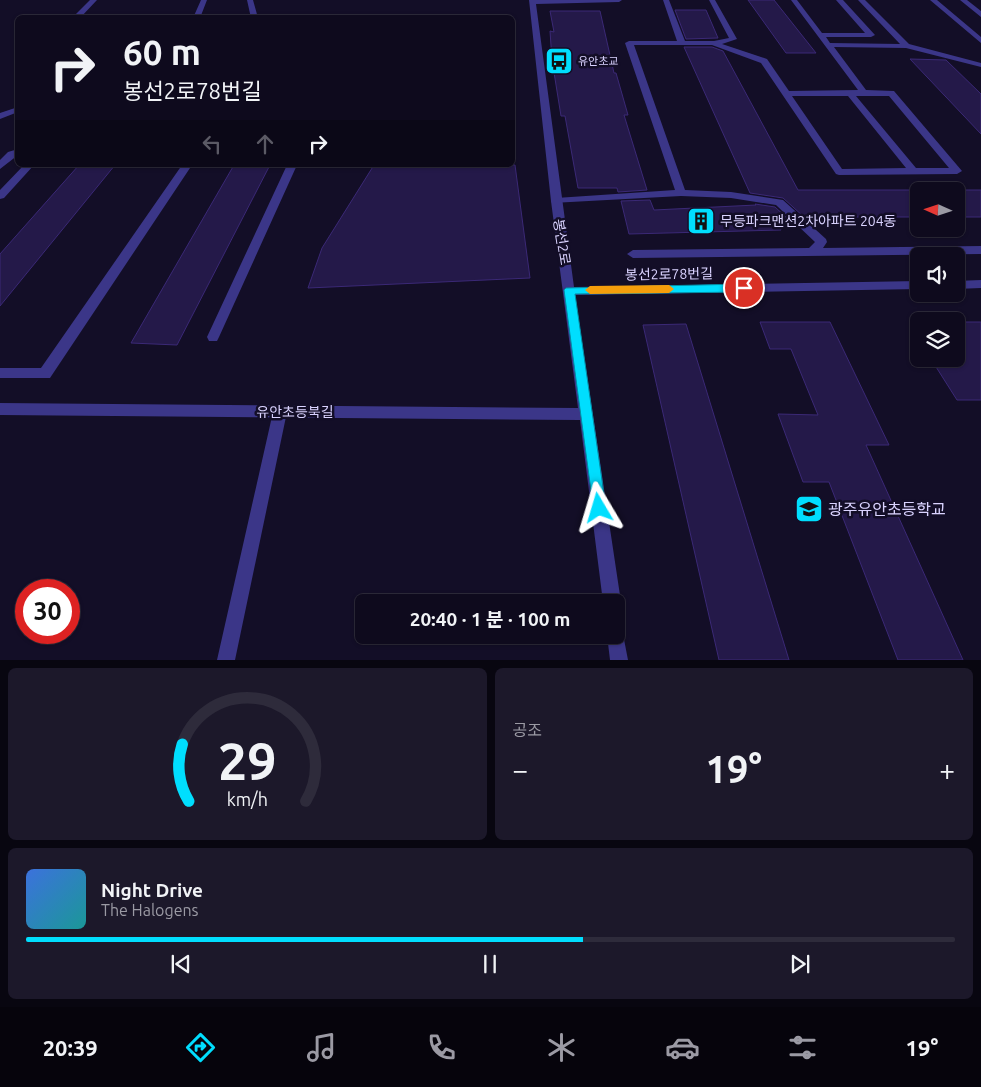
<!DOCTYPE html>
<html lang="ko">
<head>
<meta charset="utf-8">
<style>
	body { margin:0; font-family:Ubuntu,"Noto Sans KR",sans-serif; background:#1c182a; color:#f1f3f6; height:100vh; display:flex; flex-direction:column; font-size:19px; white-space:nowrap }
	* { box-sizing:border-box; margin:0 }
	p { font-size:16px; color:#9b9aa4 }
	.icon { flex:none; width:28px; height:28px; fill:none; stroke:currentColor; stroke-width:2; stroke-linecap:round; stroke-linejoin:round }
	.map { position:relative; height:660px; overflow:hidden }
	.sheet { display:flex; flex-direction:column; gap:8px; padding:8px; background:#080610; flex:1 }
	.sheet>* { flex:none }
	.top-card { position:absolute; left:15px; top:15px; width:500px; height:152px; border-radius:8px; box-shadow:0 1px 4px #0004,0 0 0 1px #2e2b3b; background:#0e0a1d; color:#f1f3f6; overflow:hidden }
	.needle { width:32px; rotate:273deg }
	.tools { position:absolute; left:910px; top:182px; display:grid; gap:10px }
	.tools a { display:grid; place-items:center; width:55px; height:55px; border-radius:8px; background:#0e0a1d; box-shadow:0 1px 4px #0004,0 0 0 1px #2e2b3b; font-size:25px }
	.speed { position:absolute; left:15px; top:579px; display:flex; gap:10px; font-size:25px; font-weight:700; text-align:center }
	.speed>* { display:grid; place-content:center; width:65px; height:65px; border-radius:50%; background:#0e0a1d; box-shadow:0 1px 4px #0004,0 0 0 1px #2e2b3b; line-height:1 }
	.speed .limit { border:8px solid #d22; background:#fff; color:#111 }
	.pin { position:absolute; display:grid; place-items:center; width:42px; height:42px; color:#fff; margin:-21px; border:2px solid #fff; border-radius:50%; box-shadow:0 1px 5px #0007 }
	.me { position:absolute; width:55px; margin:-28px; rotate:353deg; stroke-linejoin:round; filter:drop-shadow(0 0 4px #0008) }
	.turn { display:flex; align-items:center; gap:18px; height:105px; padding:0 25px; font-size:22px }
	.turn .icon { width:65px; height:65px; stroke-width:2.5 }
	.turn b { display:block; font-size:35px; line-height:42px }
	.lanes { display:flex; align-items:center; height:48px; padding:0 25px; background:#0003; justify-content:center; gap:25px; direction:ltr }
	.lanes .off { opacity:.35 }
	.big { font-size:38px; font-weight:700; line-height:1.1 }
	.sheet .widget { flex:1; display:flex; flex-direction:column; justify-content:center; gap:8px; min-width:0; padding:0 18px; border-radius:8px; background:#1c182a }
	.sheet .dial { align-items:center; gap:0 }
	.dial svg { height:130px; overflow:visible; fill:none; stroke:#2e2b3b; stroke-width:7; stroke-linecap:round; text-anchor:middle }
	.dial text { fill:#f1f3f6; stroke:none }
	.song { display:flex; align-items:center; gap:15px }
	.cover { width:60px; height:60px; border-radius:8px; background:linear-gradient(135deg,hsl(220 70% 55%),hsl(180 70% 35%)) }
	.played { height:5px; border-radius:2px; background:linear-gradient(90deg,#00defe 60%,#2e2b3b 60%) }
	.keys { display:flex; justify-content:space-around; direction:ltr }
	.heat { display:flex; justify-content:space-between; align-items:center; font-size:28px; direction:ltr }
	.sheet .tiles { flex:1; display:grid; gap:8px; grid-template-columns:1fr 1fr }
	.widget:last-child { grid-column:span 2 }
	.trip { position:absolute; left:355px; top:594px; width:270px; height:50px; border-radius:8px; background:#0e0a1d; box-shadow:0 1px 4px #0004,0 0 0 1px #2e2b3b; font-weight:700; line-height:50px; text-align:center }
	.menu { display:flex; height:80px; justify-content:space-around; align-items:center; background:#06040c; color:#9b9aa4 }
	.menu .icon { width:35px; height:35px }
	.menu .current { color:#00defe }
	.menu b { font-size:22px; color:#f1f3f6 }
	.map>svg:first-child { display:block }
	.building { fill:#241949; stroke:#3b2976 }
	.lines { fill:none; stroke-linecap:round; stroke-linejoin:round }
	.lane { fill:#3b3688; fill-rule:evenodd }
	.street { fill:#3b3688; fill-rule:evenodd }
	.route { fill:#00defe; stroke:#0090a5 }
	.slow { fill:#f59e0b }
	.labels { text-anchor:middle; dominant-baseline:central; stroke-width:5; stroke-linejoin:round; paint-order:stroke }
	.far-poi-label { font-size:11px; fill:#dad3ff; stroke:#130e27; text-anchor:start }
	.poi-label { font-size:14px; fill:#dad3ff; stroke:#130e27; text-anchor:start }
	.street-label { font-size:14px; fill:#dad3ff; stroke:#130e27 }
	.near-poi-label { font-size:16px; fill:#dad3ff; stroke:#130e27; text-anchor:start }
</style>
</head>
<body>
<div class="map">
<svg width="981" height="660" viewBox="0 0 981 660">
	<rect width="100%" height="100%" fill="#130e27"/>
	<path class="building" d="M748 0H774L816 53H786Z
		M675 10H706L718 38 686 39Z
		M550 11H600L614 73H616L628 115H624L647 190 618 192 617 188H578L565 116H561L552 60 550 31 554 32Z
		M684 47H712L723 51 798 190H981V217H956V191H919V217H804L783 198 750 193Z
		M910 59 946 60 981 94V134Z
		M79 165H115L0 306V254Z
		M234 165H270L177 345 131 343Z
		M374 165H515L530 278 308 288 322 248Z
		M650 200 654 210 756 205 755 204 775 207 786 217H774L781 230 629 234 621 201Z
		M760 322H830L889 445H866L963 660H898L829 482H803L778 414 818 415 791 349H770Z
		M956 322H981V400H957L931 359H956Z
		M686 324 789 660H719L643 325Z"/>
	<g class="lines">
		<path class="lane" d="M90 0H97L80 18H72Z
			M247 0H253L258 18H251Z
			M663 0H669L685 41H714L729 38 709 0H715L737 39 722 44 767 59 789 91 858 90 791 0H797L822 33H865L836 0H843L875 35 871 37H826L830 43 900 44 858 0H865L909 44 981 63V67L906 48 834 47 866 90 894 91 962 171 957 174 839 175 836 174 761 63 712 45H634L685 190 731 192 783 200 826 239 827 242 823 248 981 246V254L633 258 627 254 633 250 809 248 815 242 776 205 731 198 681 196 552 203 551 201 556 198 675 190 625 43 629 41H677ZM792 96H848L906 168 842 169ZM856 96H889L949 168H916Z
			M930 0H937L981 37V43Z
			M18 149V155L0 169V160L8 152Z
			M24 165H34L4 198 0 199V190Z
			M182 165H192L50 378H0V368H41Z
			M287 165H297L219 337 217 341H209L207 337Z
			M280 406 285 408 287 412 235 660H217L273 412 275 408Z"/>
		<path class="street" d="M201 0H207L200 18H193Z
			M529 0H622L619 2 536 4 574 287 919 281V289L575 295 621 602 618 608 616 609V602H603L580 420 0 415V403L578 408 551 201Z
			M960 0H967L981 11V17Z
			M18 107V112L0 119V113Z
			M981 280V288L956 289V281Z
			M616 626 622 629 628 660H610L607 635H616Z"/>
	</g>
	<path class="route" d="M744 284 749 288 744 292 575 294 606 508 604 513 599 515 594 513 564 290 566 288Z"/>
	<path class="slow" d="M669 285 674 289 669 293 590 294 585 290 590 286Z"/>
	<defs>
		<g id="bus-square" transform="scale(1.4375)"><rect x="-9" y="-9" width="18" height="18" rx="4" fill="#00defe" stroke="#130e27"/><path d="M-5-6H5V4H4V6H2V4H-2V6H-4V4H-5ZM-3.5-4V0h7V-4ZM-3.5 1.2v1.5H-2V1.2ZM2 1.2v1.5H3.5V1.2Z" fill="#111"/></g>
		<g id="building-square" transform="scale(1.4375)"><rect x="-9" y="-9" width="18" height="18" rx="4" fill="#00defe" stroke="#130e27"/><path d="M-4-6H4V6H1V3H-1V6H-4ZM-2.5-4.3h1.7v1.8h-1.7ZM.8-4.3h1.7v1.8H.8ZM-2.5-1h1.7V.8h-1.7ZM.8-1h1.7V.8H.8Z" fill="#111"/></g>
		<g id="school-square" transform="scale(1.4375)"><rect x="-9" y="-9" width="18" height="18" rx="4" fill="#00defe" stroke="#130e27"/><path d="M0-5L7-2L0 1L-7-2ZM-4 1L0 2.5L4 1V4Q0 6-4 4Z" fill="#111"/></g>
	</defs>
	<g fill-rule="evenodd">
		<use href="#bus-square" x="559" y="61"/>
		<use href="#building-square" x="701" y="221"/>
		<use href="#school-square" x="809" y="509"/>
	</g>
	<g class="labels">
		<g class="far-poi-label">
			<text x="578" y="61">유안초교</text>
		</g>
		<g class="poi-label">
			<text x="720" y="221">무등파크맨션2차아파트 204동</text>
		</g>
		<g class="street-label">
			<text transform="translate(562 242) rotate(81)">봉선2로</text>
			<text transform="translate(669 274) rotate(-1)">봉선2로78번길</text>
			<text x="295" y="412">유안초등북길</text>
		</g>
		<g class="near-poi-label">
			<text x="828" y="509">광주유안초등학교</text>
		</g>
	</g>
</svg>
<div class="tools">
<a><svg class="needle" viewBox="-14 -14 28 28"><path d="M0-13l5 13h-10z" fill="#e53935"/><path d="M0 13l5-13h-10z" fill="#9b9aa4"/></svg></a>
<a><svg class="icon" aria-label="sound" viewBox="0 0 24 24"><path d="M4 9h4l5-4v14l-5-4H4zM17 9q2 3 0 6"/></svg></a>
<a><svg class="icon" aria-label="layers" viewBox="0 0 24 24"><path d="M12 4l9 5-9 5-9-5zM3 14l9 5 9-5"/></svg></a>
</div>
<div class="speed"><div class="limit">30</div></div>
<div class="pin" style="left:744px;top:288px;background:#d93025"><svg class="icon" aria-label="arrive" viewBox="0 0 24 24"><path d="M6 21V4h12l-3 4 3 4H6"/></svg></div>
<svg class="me" style="left:599px;top:508px" viewBox="-20 -20 40 40"><path d="M0-17L14 15 0 8-14 15z" fill="#00defe" stroke="#fff" stroke-width="4"/></svg>
<div class="trip">20:40 · 1 분 · 100 m</div>
<div class="top-card">
<div class="turn"><svg class="icon" aria-label="right" viewBox="0 0 24 24"><path d="M7 20v-9h11M14 6l5 5-5 5"/></svg><div><b>60 m</b>봉선2로78번길</div></div>
<div class="lanes"><svg class="icon off" aria-label="left" viewBox="0 0 24 24"><path d="M17 20v-9H6M10 6l-5 5 5 5"/></svg><svg class="icon off" aria-label="ahead" viewBox="0 0 24 24"><path d="M12 20V5M6 11l6-6 6 6"/></svg><svg class="icon" aria-label="right" viewBox="0 0 24 24"><path d="M7 20v-9h11M14 6l5 5-5 5"/></svg></div>
</div>
</div>
<section class="sheet">
<div class="tiles">
<div class="widget dial"><svg viewBox="0 0 100 80">
<path d="M14 69A42 42 0 1 1 86 69"/>
<path d="M14 69A42 42 0 0 1 10 34" stroke="#00defe"/>
<text x="50" y="56" font-size="32" font-weight="700">29</text>
<text x="50" y="72" font-size="11">km/h</text>
</svg></div>
<div class="widget"><p>공조</p>
<div class="heat"><a>−</a><b class="big">19°</b><a>+</a></div>
</div>
<div class="widget">
<div class="song"><i class="cover"></i><div><b>Night Drive</b><p>The Halogens</p></div></div>
<div class="played"></div>
<div class="keys"><svg class="icon" aria-label="previous" viewBox="0 0 24 24"><path d="M18 5L8 12l10 7zM5 5v14"/></svg><svg class="icon" aria-label="pause" viewBox="0 0 24 24"><path d="M8 5v14M16 5v14"/></svg><svg class="icon" aria-label="next" viewBox="0 0 24 24"><path d="M6 5l10 7-10 7zM19 5v14"/></svg></div>
</div>
</div>
</section>
<nav class="menu">
<b>20:39</b>
<svg class="icon current" aria-label="directions" viewBox="0 0 24 24"><path d="M12 3l9 9-9 9-9-9zM9 14v-3h6M13 9l2 2-2 2"/></svg>
<svg class="icon" aria-label="music" viewBox="0 0 24 24"><path d="M9 18V5l10-2v13"/><circle cx="6" cy="18" r="3"/><circle cx="16" cy="16" r="3"/></svg>
<svg class="icon" aria-label="phone" viewBox="0 0 24 24"><path d="M5 4h4l2 5-3 2q2 4 5 5l2-3 5 2v4C11 20 4 13 5 4z"/></svg>
<svg class="icon" aria-label="climate" viewBox="0 0 24 24"><path d="M12 3v18M4 7l16 10M4 17L20 7"/></svg>
<svg class="icon" aria-label="car" viewBox="0 0 24 24"><path d="M5 17H2v-5l4-1 3-4h7l3 4 3 1v5h-3M9 17h6M6 11h13"/><circle cx="7" cy="17" r="2"/><circle cx="17" cy="17" r="2"/></svg>
<svg class="icon" aria-label="filters" viewBox="0 0 24 24"><path d="M4 7h16M4 17h16"/><circle cx="9" cy="7" r="2"/><circle cx="15" cy="17" r="2"/></svg>
<b>19°</b>
</nav>
</body>
</html>
